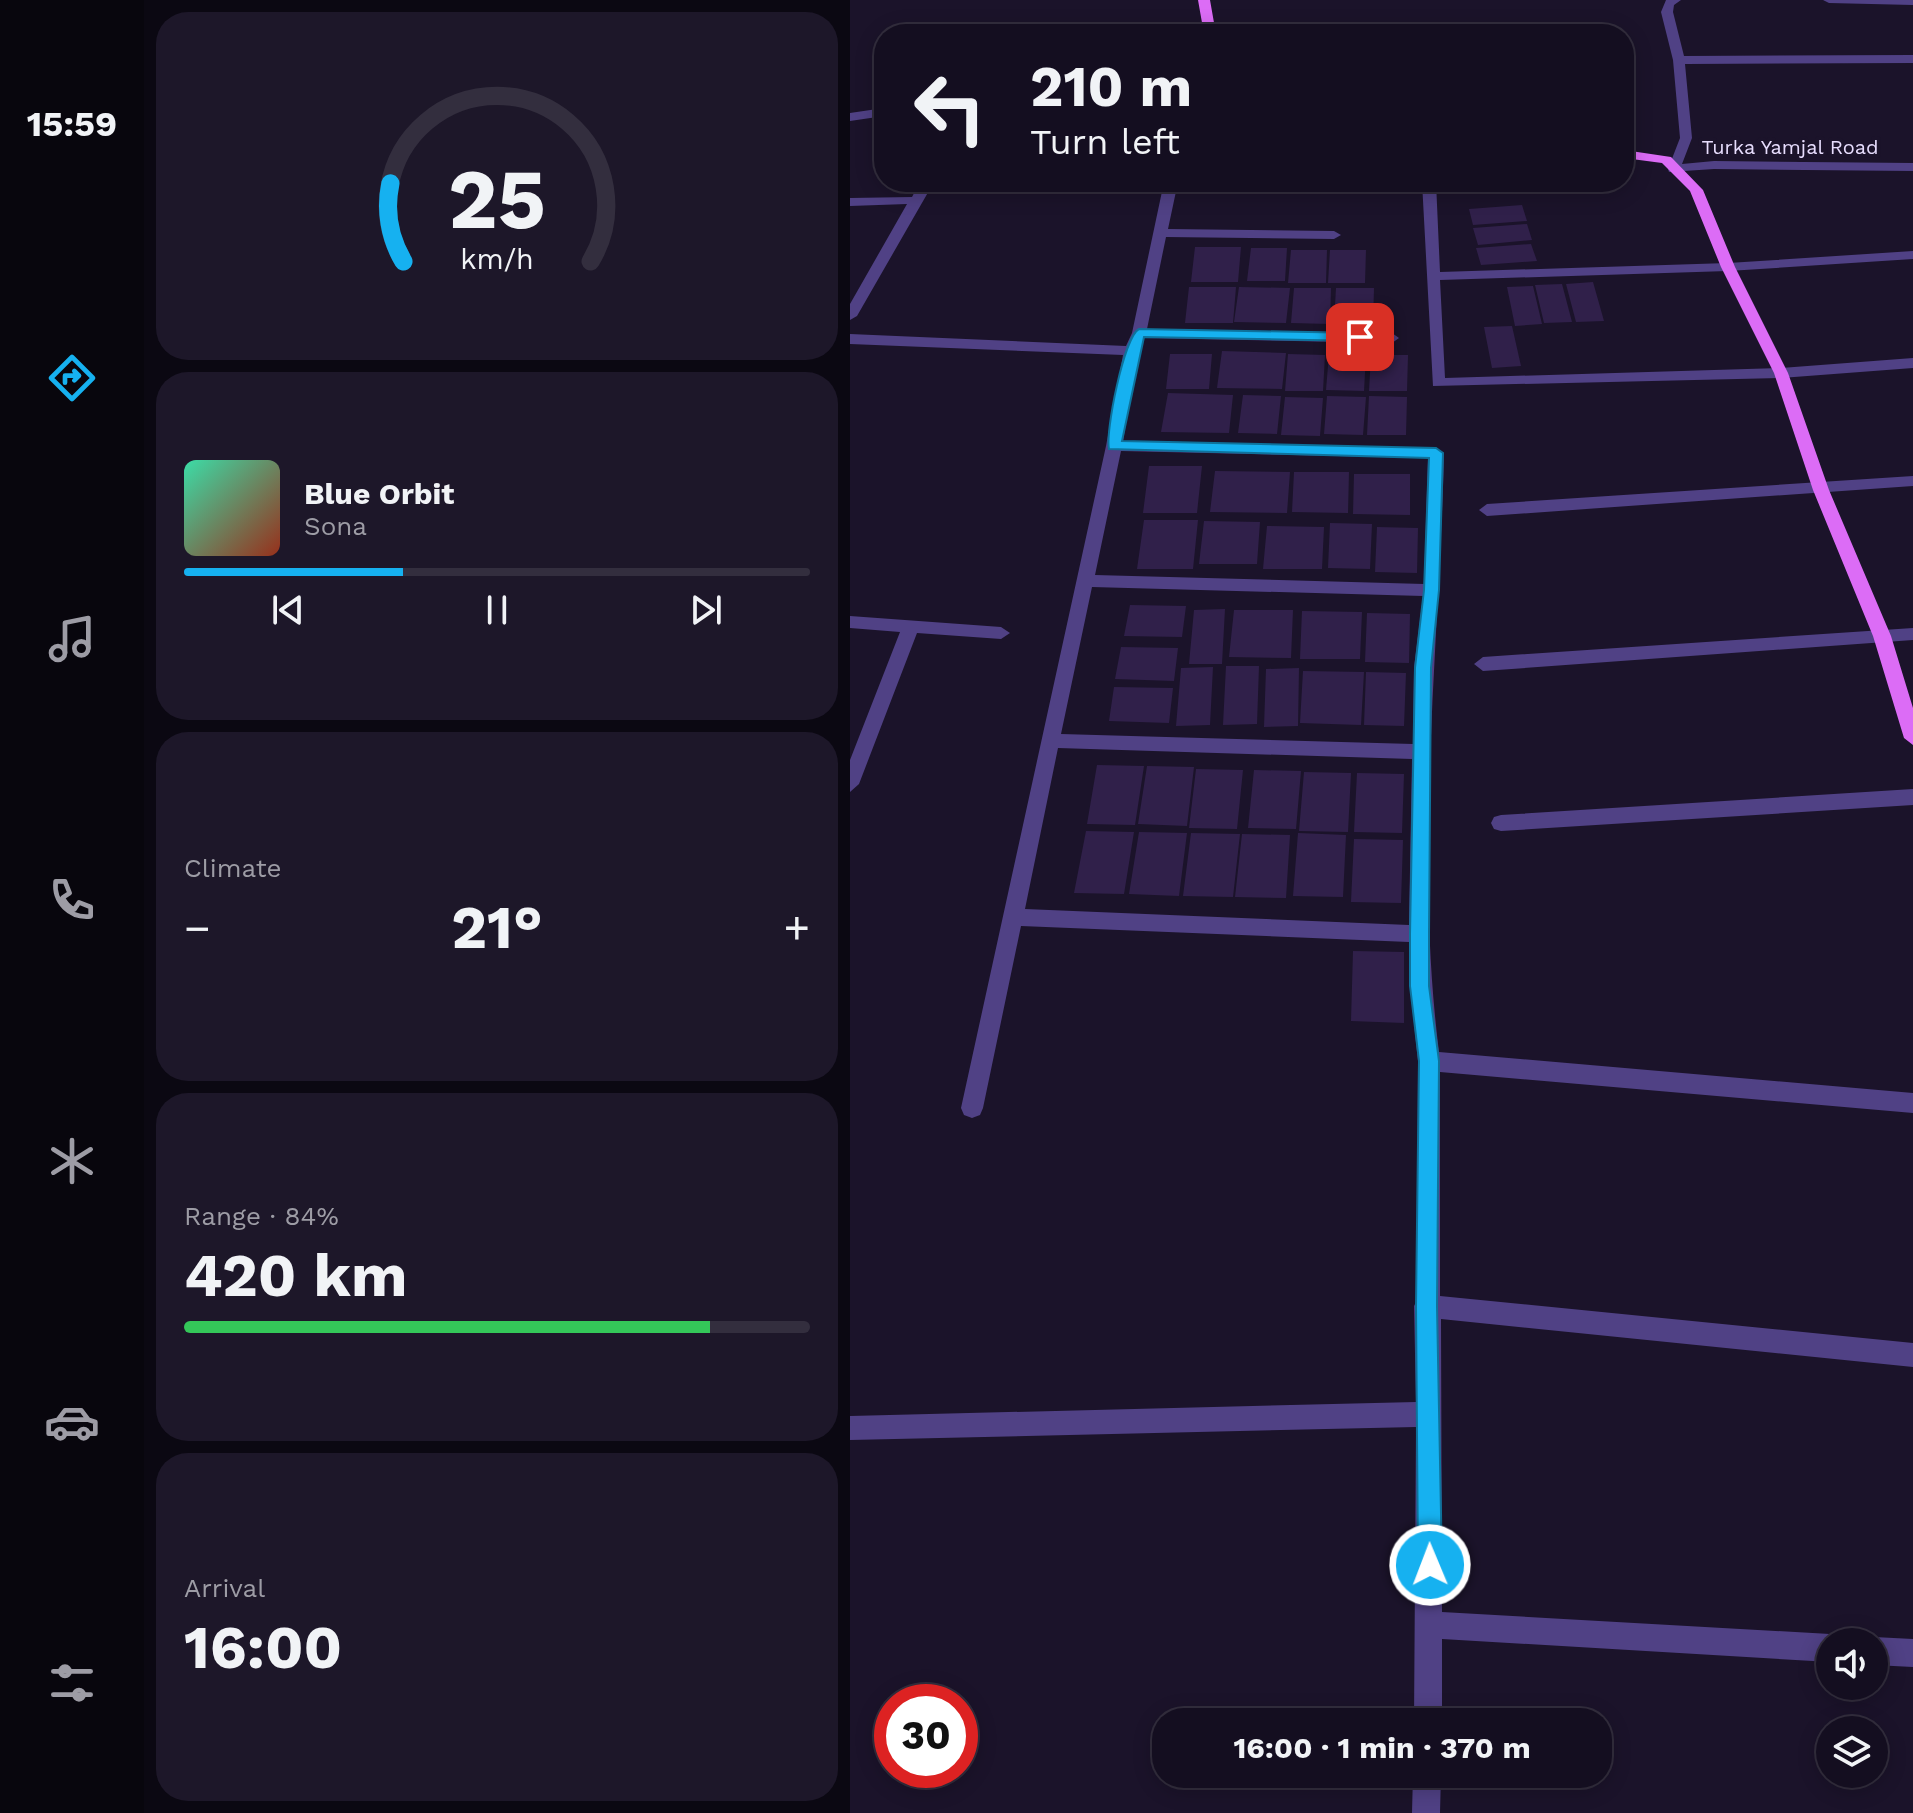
<!DOCTYPE html>
<html lang="en">
<head>
<meta charset="utf-8">
<style>
	body { margin:0; font-family:"Work Sans",sans-serif; background:#1d1729; color:#f1f3f6; height:100vh; display:flex; flex-direction:column; font-size:30px; white-space:nowrap }
	* { box-sizing:border-box; margin:0 }
	p { font-size:26px; color:#9d9ca5 }
	.icon { flex:none; width:44px; height:44px; fill:none; stroke:currentColor; stroke-width:2; stroke-linecap:round; stroke-linejoin:round }
	.map { position:relative; flex:1; overflow:hidden }
	.drawer { display:flex; flex-direction:column; gap:12px; padding:12px; background:#0b0812; width:706px }
	.drawer>* { flex:none }
	.top-card { position:absolute; left:24px; top:24px; width:760px; height:168px; border-radius:32px; box-shadow:0 4px 20px #0003,0 0 0 2px #332e3e; background:#140e20; color:#f1f3f6; overflow:hidden }
	.tools { position:absolute; left:966px; top:1628px; display:grid; gap:16px }
	.tools a { display:grid; place-items:center; width:72px; height:72px; border-radius:50%; background:#140e20; box-shadow:0 4px 20px #0003,0 0 0 2px #332e3e; font-size:40px }
	.speed { position:absolute; left:24px; top:1684px; display:flex; gap:16px; font-size:40px; font-weight:700; text-align:center }
	.speed>* { display:grid; place-content:center; width:104px; height:104px; border-radius:50%; background:#140e20; box-shadow:0 4px 20px #0003,0 0 0 2px #332e3e; line-height:1 }
	.speed .limit { border:12px solid #d22; background:#fff; color:#111 }
	.pin { position:absolute; display:grid; place-items:center; width:68px; height:68px; color:#fff; margin:-34px; border-radius:16px; box-shadow:0 4px 12px #0006 }
	.me { position:absolute; width:88px; margin:-44px; rotate:359deg; stroke-linejoin:round; filter:drop-shadow(0 0 6px #0008) }
	.turn { display:flex; align-items:center; gap:28px; height:168px; padding:0 24px; font-size:36px }
	.turn .icon { width:104px; height:104px; stroke-width:2.5 }
	.turn b { display:block; font-size:56px; line-height:68px }
	.big { font-size:60px; font-weight:700; line-height:1.1 }
	.drawer .card { flex:1; display:flex; flex-direction:column; justify-content:center; gap:12px; min-width:0; padding:0 28px; border-radius:32px; background:#1d1729 }
	.drawer .dial { align-items:center; gap:0 }
	.dial svg { height:208px; overflow:visible; fill:none; stroke:#332e3e; stroke-width:7; stroke-linecap:round; text-anchor:middle }
	.dial text { fill:#f1f3f6; stroke:none }
	.song { display:flex; align-items:center; gap:24px }
	.cover { width:96px; height:96px; border-radius:12px; background:linear-gradient(135deg,hsl(160 70% 55%),hsl(10 70% 35%)) }
	.played { height:8px; border-radius:4px; background:linear-gradient(90deg,#16b1f0 35%,#332e3e 35%) }
	.keys { display:flex; justify-content:space-around; direction:ltr }
	.heat { display:flex; justify-content:space-between; align-items:center; font-size:44px; direction:ltr }
	.charge { height:12px; border-radius:6px; background:linear-gradient(90deg,#34c759 84%,#332e3e 0) }
	.trip { position:absolute; left:302px; top:1708px; width:460px; height:80px; border-radius:32px; background:#140e20; box-shadow:0 4px 20px #0003,0 0 0 2px #332e3e; font-weight:700; line-height:80px; text-align:center }
	main { display:flex; flex:1; min-height:0 }
	.tabs { display:flex; flex-direction:column; width:144px; justify-content:space-around; align-items:center; background:#08060d; color:#9d9ca5 }
	.tabs .icon { width:56px; height:56px }
	.tabs .current { color:#16b1f0 }
	.tabs b { font-size:36px; color:#f1f3f6 }
	.map>svg:first-child { display:block }
	.building { fill:#30204a }
	.lines { fill:none; stroke-linecap:round; stroke-linejoin:round }
	.minor { fill:#504185; fill-rule:evenodd }
	.major { fill:#dc6cf6; fill-rule:evenodd }
	.route { fill:#16b1f0; stroke:#0e739c; stroke-width:2 }
	.labels { text-anchor:middle; dominant-baseline:central; stroke-width:8; stroke-linejoin:round; paint-order:stroke }
	.far-street-label { font-size:20px; fill:#e7ddfd; stroke:#1b132a }
</style>
</head>
<body>
<main>
<nav class="tabs">
<b>15:59</b>
<svg class="icon current" aria-label="directions" viewBox="0 0 24 24"><path d="M12 3l9 9-9 9-9-9zM9 14v-3h6M13 9l2 2-2 2"/></svg>
<svg class="icon" aria-label="music" viewBox="0 0 24 24"><path d="M9 18V5l10-2v13"/><circle cx="6" cy="18" r="3"/><circle cx="16" cy="16" r="3"/></svg>
<svg class="icon" aria-label="phone" viewBox="0 0 24 24"><path d="M5 4h4l2 5-3 2q2 4 5 5l2-3 5 2v4C11 20 4 13 5 4z"/></svg>
<svg class="icon" aria-label="climate" viewBox="0 0 24 24"><path d="M12 3v18M4 7l16 10M4 17L20 7"/></svg>
<svg class="icon" aria-label="car" viewBox="0 0 24 24"><path d="M5 17H2v-5l4-1 3-4h7l3 4 3 1v5h-3M9 17h6M6 11h13"/><circle cx="7" cy="17" r="2"/><circle cx="17" cy="17" r="2"/></svg>
<svg class="icon" aria-label="filters" viewBox="0 0 24 24"><path d="M4 7h16M4 17h16"/><circle cx="9" cy="7" r="2"/><circle cx="15" cy="17" r="2"/></svg>
</nav>
<section class="drawer">
<div class="card dial"><svg viewBox="0 0 100 80">
<path d="M14 69A42 42 0 1 1 86 69"/>
<path d="M14 69A42 42 0 0 1 9 39" stroke="#16b1f0"/>
<text x="50" y="56" font-size="32" font-weight="700">25</text>
<text x="50" y="72" font-size="11">km/h</text>
</svg></div>
<div class="card">
<div class="song"><i class="cover"></i><div><b>Blue Orbit</b><p>Sona</p></div></div>
<div class="played"></div>
<div class="keys"><svg class="icon" aria-label="previous" viewBox="0 0 24 24"><path d="M18 5L8 12l10 7zM5 5v14"/></svg><svg class="icon" aria-label="pause" viewBox="0 0 24 24"><path d="M8 5v14M16 5v14"/></svg><svg class="icon" aria-label="next" viewBox="0 0 24 24"><path d="M6 5l10 7-10 7zM19 5v14"/></svg></div>
</div>
<div class="card"><p>Climate</p>
<div class="heat"><a>−</a><b class="big">21°</b><a>+</a></div>
</div>
<div class="card"><p>Range · 84%</p><b class="big">420 km</b><div class="charge"></div></div>
<div class="card"><p>Arrival</p><b class="big">16:00</b></div>
</section>
<div class="map">
<svg width="1063" height="1813" viewBox="0 0 1063 1813">
	<rect width="100%" height="100%" fill="#1b132a"/>
	<path class="building" d="M672 205 677 221 623 225 619 209Z
		M677 224 682 240 628 245 623 228Z
		M681 244 687 261 631 265 626 248Z
		M345 247H391L388 282H341Z
		M401 248H437L435 281H397Z
		M441 250H477L476 283H438Z
		M480 250H516L515 283H478Z
		M743 282 754 321 726 322 716 284Z
		M712 284 722 322 694 323 685 285Z
		M683 286 692 324 665 326 657 287Z
		M339 287H386L383 323H335Z
		M389 287 440 288 436 323 384 322Z
		M444 288H481L480 324 441 323Z
		M486 288H524L523 324 484 323Z
		M662 326 671 366 642 368 634 327Z
		M372 351 436 353 432 389 367 388Z
		M320 354H362L359 389H316Z
		M438 354 475 355 473 391H435Z
		M479 354 516 355 514 391 476 390Z
		M521 355H558L557 391H519Z
		M318 393 383 395 379 433 311 432Z
		M393 395 431 396 427 434 388 433Z
		M477 396 516 397 513 435 474 434Z
		M519 396 557 397 556 435H517Z
		M435 397 473 398 470 436 431 435Z
		M299 466H352L347 513H293Z
		M365 471 440 472 437 513 360 512Z
		M444 472H499L498 513 442 512Z
		M504 474H560V515L503 514Z
		M294 520H348L343 569H287Z
		M354 521 410 522 407 564H349Z
		M480 523 522 524 520 569 478 568Z
		M417 526 474 527 472 569H413Z
		M527 527 568 528 567 573 525 572Z
		M280 605 336 606 332 637 274 636Z
		M375 609 372 664H339L344 610Z
		M384 610H443L441 658 379 657Z
		M452 611 512 612 510 659H450Z
		M517 613 560 614 559 663 515 662Z
		M271 647 328 648 324 681 265 679Z
		M376 666H409L407 724 373 725Z
		M363 667 360 725 326 726 331 668Z
		M449 668 448 726 414 727 416 669Z
		M453 671 514 672 511 725 450 723Z
		M516 672 556 673 554 726 514 725Z
		M264 687 323 688 319 723 259 721Z
		M247 765 294 766 285 825 237 824Z
		M297 766 344 767 337 826 288 824Z
		M346 769 393 770 387 829 339 828Z
		M404 770 451 771 446 829 398 828Z
		M454 772 501 773 498 832 449 831Z
		M507 773 554 774 552 833 504 832Z
		M236 831 284 832 274 894 224 893Z
		M289 832 337 833 329 896 279 894Z
		M341 833 390 834 383 897 333 896Z
		M448 833 496 835 493 897 443 896Z
		M392 834 440 835 436 898 385 897Z
		M504 839 553 840 551 903 501 902Z
		M503 951 554 952V1023L501 1021Z"/>
	<g class="lines">
		<path class="minor" d="M816 0H831L824 5 823 12 834 56 1063 55V63L835 64 842 138 832 164 864 161 1063 163V171L864 169 819 172 818 169 830 138 823 60 811 12Z
			M973 0H1063V5L979 3Z
			M34 108V116L0 121V113Z
			M70 182H84L7 316 0 320V304L57 204 0 206V198L62 197Z
			M314 182H328L318 229 484 231 491 235 484 239 316 237 297 329 542 333 549 338 542 343 294 338 288 351 273 441 586 448 594 453C589 653 564 852 589 1052L1063 1093V1113L590 1072V1296L1063 1343V1367L591 1319 592 1612 980 1634 991 1642H980V1662L592 1639V1722H564L566 1427 0 1440V1416L566 1402 564 1306 567 1300 568 1061 560 986 559 942 171 926 133 1108 130 1115 122 1118 114 1115 111 1108 256 446 273 355 0 344V334L276 346 282 333ZM271 451 578 458 574 584 245 575ZM242 587 573 596 564 668 563 744 211 734ZM208 748 562 759 559 925 175 909Z
			M572 182H586L590 272 878 263 1063 251V259L878 271 590 280 595 378 931 368 1063 358V368L931 378 583 386Z
			M1063 476V486L637 516 629 510 637 504Z
			M0 616 151 627 160 633 151 639 67 633 9 784 0 792V760L50 632 0 628Z
			M1063 628V640L633 671 624 664 633 657Z
			M1063 789V805L651 831 644 829 641 823 644 817 651 815Z
			M1024 1637 1063 1639V1667L1024 1665V1642H1014Z
			M563 1774H591L590 1813H562Z"/>
		<path class="major" d="M348 0H360L366 34H354Z
			M774 150 821 157 853 190 885 267 938 373 979 490 1041 636 1063 708V745L1054 738 1023 636 963 490 924 373 871 267 840 191 812 163 774 158Z"/>
	</g>
	<path class="route" d="M289 329 510 333 517 337 510 341 294 337 272 441 586 448 593 453 589 590 581 668 579 934V986L589 1061 587 1306 592 1565 588 1573 580 1577 571 1573 568 1565 566 1306 569 1061 560 986V934L565 668 574 590 579 458 259 449C255 433 274 336 289 329Z"/>
	<g class="labels">
		<g class="far-street-label">
			<text x="940" y="147">Turka Yamjal Road</text>
		</g>
	</g>
</svg>
<div class="tools">
<a><svg class="icon" aria-label="sound" viewBox="0 0 24 24"><path d="M4 9h4l5-4v14l-5-4H4zM17 9q2 3 0 6"/></svg></a>
<a><svg class="icon" aria-label="layers" viewBox="0 0 24 24"><path d="M12 4l9 5-9 5-9-5zM3 14l9 5 9-5"/></svg></a>
</div>
<div class="speed"><div class="limit">30</div></div>
<div class="pin" style="left:510px;top:337px;background:#d93025"><svg class="icon" aria-label="arrive" viewBox="0 0 24 24"><path d="M6 21V4h12l-3 4 3 4H6"/></svg></div>
<svg class="me" style="left:580px;top:1565px" viewBox="-20 -20 40 40"><circle r="17" fill="#16b1f0" stroke="#fff" stroke-width="3"/><path d="M0-11L8 9 0 5-8 9z" fill="#fff"/></svg>
<div class="trip">16:00 · 1 min · 370 m</div>
<div class="top-card">
<div class="turn"><svg class="icon" aria-label="left" viewBox="0 0 24 24"><path d="M17 20v-9H6M10 6l-5 5 5 5"/></svg><div><b>210 m</b>Turn left</div></div>
</div>
</div>
</main>
</body>
</html>
